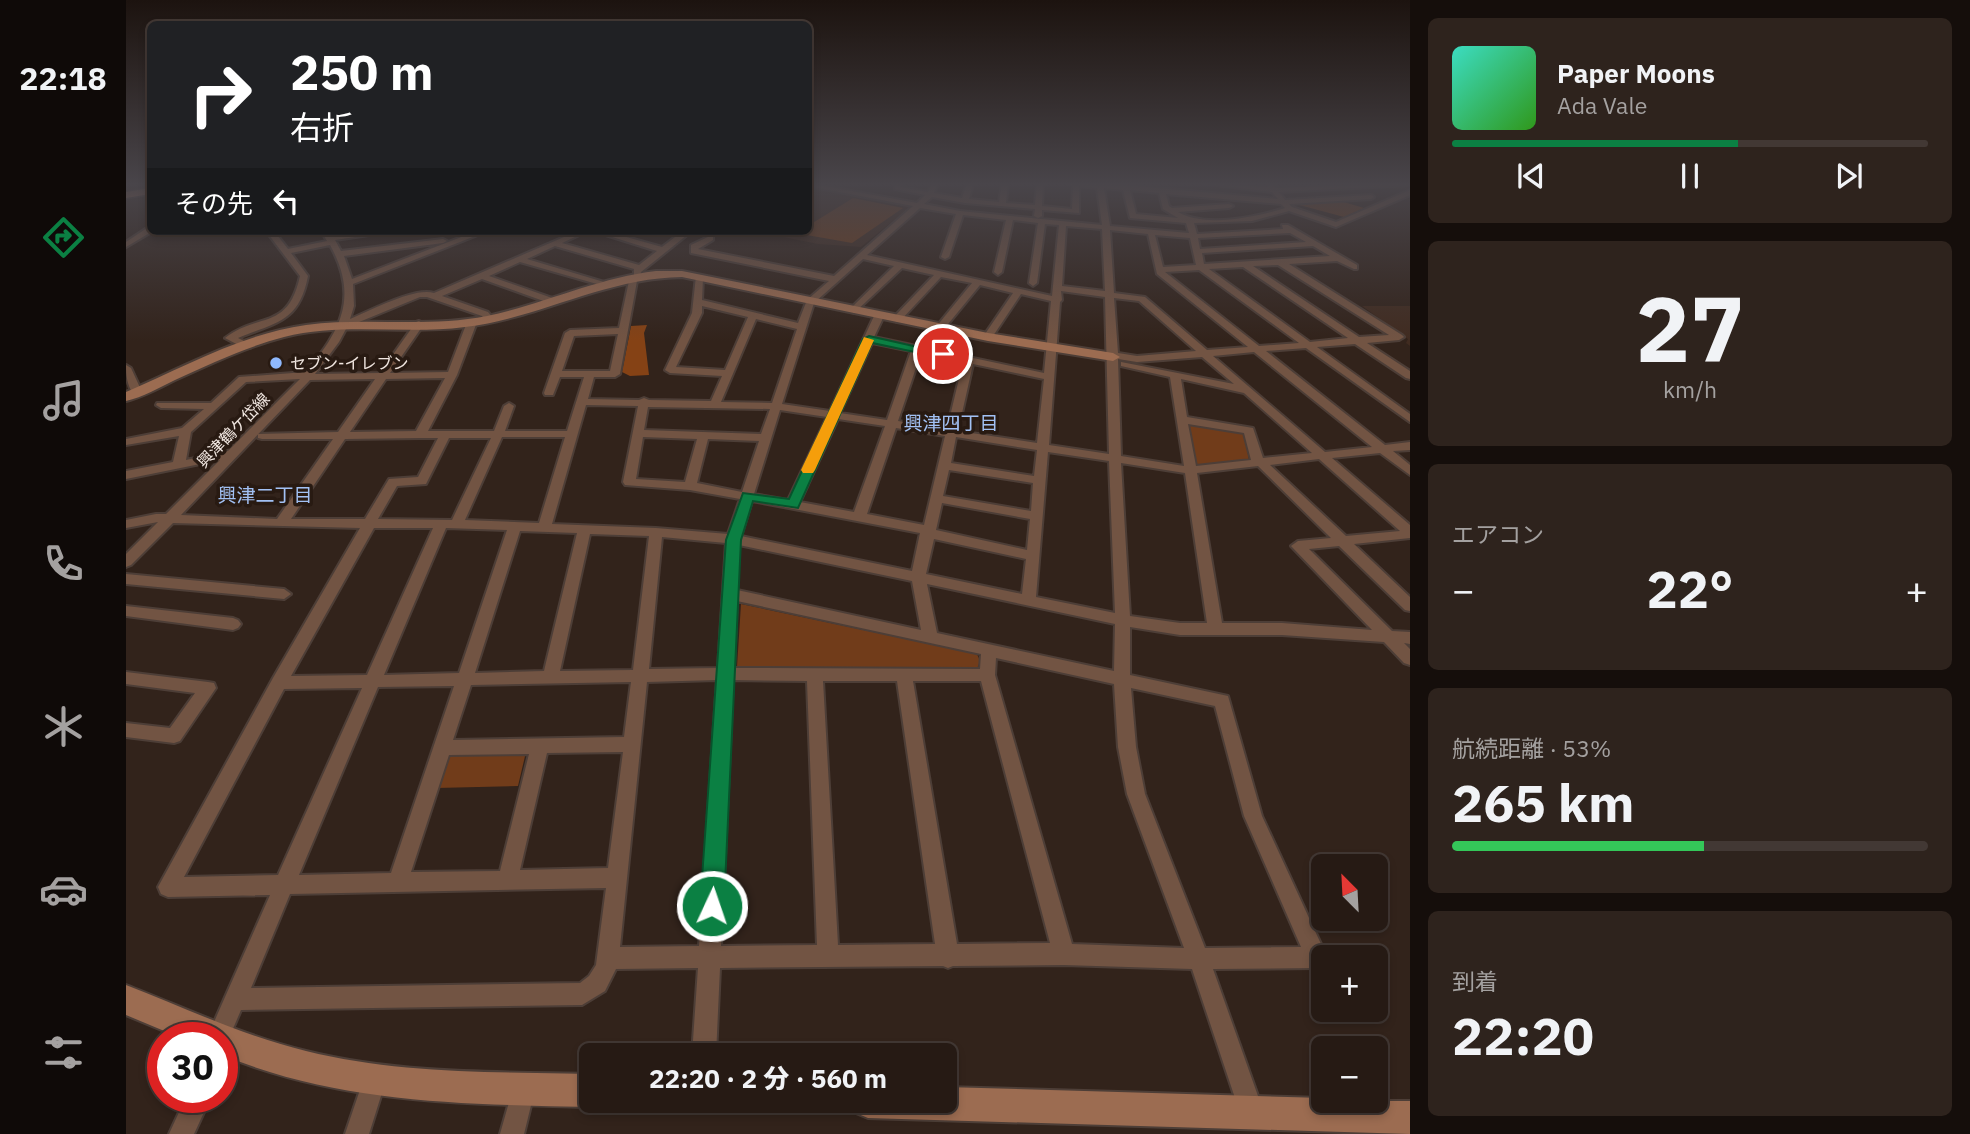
<!DOCTYPE html>
<html lang="ja">
<head>
<meta charset="utf-8">
<style>
	body { margin:0; font-family:"IBM Plex Sans","Noto Sans JP",sans-serif; background:#2e231d; color:#f1f3f6; height:100vh; display:flex; flex-direction:column; font-size:26px; white-space:nowrap }
	* { box-sizing:border-box; margin:0 }
	p { font-size:23px; color:#a4a1a0 }
	.icon { flex:none; width:38px; height:38px; fill:none; stroke:currentColor; stroke-width:2; stroke-linecap:round; stroke-linejoin:round }
	.map { position:relative; flex:1; overflow:hidden }
	.drawer { display:flex; flex-direction:column; gap:18px; padding:18px; background:#150e0b; width:560px }
	.drawer>* { flex:none }
	.hud { position:absolute; left:21px; top:21px; width:665px; height:214px; border-radius:10px; box-shadow:0 4px 10px #0003,0 0 0 2px #423834; background:#202124; color:#fff; overflow:hidden }
	.needle { width:46px; rotate:336deg }
	.tools { position:absolute; left:1185px; top:854px; display:grid; gap:14px }
	.tools a { display:grid; place-items:center; width:77px; height:77px; border-radius:10px; background:#261a14; box-shadow:0 4px 10px #0003,0 0 0 2px #423834; font-size:35px }
	.speed { position:absolute; left:21px; top:1022px; display:flex; gap:14px; font-size:35px; font-weight:700; text-align:center }
	.speed>* { display:grid; place-content:center; width:91px; height:91px; border-radius:50%; background:#261a14; box-shadow:0 4px 10px #0003,0 0 0 2px #423834; line-height:1 }
	.speed .limit { border:10px solid #d22; background:#fff; color:#111 }
	.pin { position:absolute; display:grid; place-items:center; width:60px; height:60px; color:#fff; margin:-30px; border:4px solid #fff; border-radius:50%; box-shadow:0 2px 7px #0007 }
	.me { position:absolute; width:77px; margin:-38px; rotate:3deg; stroke-linejoin:round; filter:drop-shadow(0 0 5px #0008) }
	.turn { display:flex; align-items:center; gap:24px; height:147px; padding:0 28px; font-size:32px }
	.turn .icon { width:91px; height:91px; stroke-width:2.5 }
	.turn b { display:block; font-size:49px; line-height:60px }
	.then { display:flex; align-items:center; height:66px; padding:0 28px; background:#0003; gap:14px; font-size:26px }
	.big { font-size:52px; font-weight:800; line-height:1.1 }
	.drawer .tile { flex:1; display:flex; flex-direction:column; justify-content:center; gap:10px; min-width:0; padding:0 24px; border-radius:10px; background:#2e231d }
	.drawer .dial { align-items:center; gap:0 }
	.dial b { font-size:91px; line-height:1 }
	.song { display:flex; align-items:center; gap:21px }
	.cover { width:84px; height:84px; border-radius:10px; background:linear-gradient(135deg,hsl(170 70% 55%),hsl(110 70% 35%)) }
	.played { height:7px; border-radius:4px; background:linear-gradient(90deg,#0b8043 60%,#423834 60%) }
	.keys { display:flex; justify-content:space-around; direction:ltr }
	.heat { display:flex; justify-content:space-between; align-items:center; font-size:38px; direction:ltr }
	.charge { height:10px; border-radius:5px; background:linear-gradient(90deg,#34c759 53%,#423834 0) }
	.trip { position:absolute; left:453px; top:1043px; width:378px; height:70px; border-radius:10px; background:#261a14; box-shadow:0 4px 10px #0003,0 0 0 2px #423834; font-weight:800; line-height:70px; text-align:center }
	main { display:flex; flex:1; min-height:0 }
	.menu { display:flex; flex-direction:column; width:126px; justify-content:space-around; align-items:center; background:#0f0a08; color:#a4a1a0 }
	.menu .icon { width:49px; height:49px }
	.menu .selected { color:#0b8043 }
	.menu b { font-size:32px; color:#f1f3f6 }
	.map>svg:first-child { display:block }
	.built { fill:#402b20 }
	.green { fill:#713c1a }
	.forest { fill:#854215 }
	.lines { fill:none; stroke-linecap:round; stroke-linejoin:round }
	.street-casing { stroke:#4d3e37; stroke-width:4 }
	.secondary-casing { stroke:#4d3e37; stroke-width:4 }
	.primary-casing { stroke:#4d3e37; stroke-width:3 }
	.street { fill:#725443; fill-rule:evenodd }
	.secondary { fill:#9c6c51; fill-rule:evenodd }
	.primary { fill:#bd7f5c; fill-rule:evenodd }
	.route { fill:#0b8043; stroke:#07532c; stroke-width:2 }
	.slow { fill:#f59e0b }
	.poi-dot { fill:#8fb8fd; stroke:#281a12; stroke-width:2.5 }
	.labels { text-anchor:middle; dominant-baseline:central; stroke-width:7; stroke-linejoin:round; paint-order:stroke }
	.far-poi-label { font-size:16px; fill:#f0e6e0; stroke:#281a12; text-anchor:start }
	.far-street-label { font-size:16px; fill:#f0e6e0; stroke:#281a12 }
	.neighbourhood-label { font-size:19px; fill:#a2c1f4; stroke:#281a12 }
</style>
</head>
<body>
<main>
<nav class="menu">
<b>22:18</b>
<svg class="icon selected" aria-label="directions" viewBox="0 0 24 24"><path d="M12 3l9 9-9 9-9-9zM9 14v-3h6M13 9l2 2-2 2"/></svg>
<svg class="icon" aria-label="music" viewBox="0 0 24 24"><path d="M9 18V5l10-2v13"/><circle cx="6" cy="18" r="3"/><circle cx="16" cy="16" r="3"/></svg>
<svg class="icon" aria-label="phone" viewBox="0 0 24 24"><path d="M5 4h4l2 5-3 2q2 4 5 5l2-3 5 2v4C11 20 4 13 5 4z"/></svg>
<svg class="icon" aria-label="climate" viewBox="0 0 24 24"><path d="M12 3v18M4 7l16 10M4 17L20 7"/></svg>
<svg class="icon" aria-label="car" viewBox="0 0 24 24"><path d="M5 17H2v-5l4-1 3-4h7l3 4 3 1v5h-3M9 17h6M6 11h13"/><circle cx="7" cy="17" r="2"/><circle cx="17" cy="17" r="2"/></svg>
<svg class="icon" aria-label="filters" viewBox="0 0 24 24"><path d="M4 7h16M4 17h16"/><circle cx="9" cy="7" r="2"/><circle cx="15" cy="17" r="2"/></svg>
</nav>
<div class="map">
<svg width="1284" height="1134" viewBox="0 0 1284 1134">
	<rect width="100%" height="100%" fill="#32231b"/>
	<path class="built" d="M683 186 785 206 735 247 692 244 627 231H682Z
		M1236 306H1284V346L1280 343 1282 339Z"/>
	<path class="green" d="M727 198 777 208 726 243 675 234 682 231 685 224Z
		M1211 200 1238 208 1218 217 1166 203Z
		M1060 423 1118 432 1123 460 1074 466 1066 463Z
		M615 604 851 654 854 661 851 669 611 667Z
		M400 752 392 786 310 788 321 754Z"/>
	<path class="forest" d="M521 325 518 333 523 375 504 376 496 372 505 326Z"/>
	<g class="lines">
		<g class="street-casing">
			<path id="street" d="M682 183 791 203 799 195 769 189 770 183H776L775 187 802 192 806 183H812L808 193 836 198 841 183H847L843 199 873 202 876 183H882L880 203 909 205 911 183H917L916 206 946 209 947 185 940 183H977L1152 199 1146 192 1075 183 1142 187 1139 183H1145L1149 188 1284 183 1283 185 1153 192 1159 200 1245 195 1248 197 1245 199 1163 204 1166 207 1210 222 1284 190V195L1210 227 1163 211 1126 221 1068 223 1071 234 1157 229 1156 225H1162L1231 265V269H1228L1211 261 1163 264 1276 335 1278 337 1273 340 1241 343 1284 371V379L1280 378 1229 344 1191 347 1284 414V422L1180 348 1140 351 1259 445 1284 442V450L1267 451 1284 465V475L1254 453 1206 458 1284 525V538L1228 544 1284 597V611L1279 610 1213 546 1183 549 1266 631 1284 632V644L1278 643 1284 649V665L1278 663 1258 642 1156 635H1054L1004 627V675L1102 696 1136 816 1201 957H1197V965L1190 968 1087 969 1138 1113 1135 1122 1126 1125 1117 1122 1066 969 938 965 827 966 822 968 817 966 594 968 590 1055H566L572 968 490 969 479 991 456 1005 115 1010 100 1045 96 1047V1038H81L144 895 42 897 35 894 32 887 147 678 234 528 47 523 5 565 0 567V554L32 522 0 528V520L30 514H40L94 460 0 479V471L47 462 53 436 0 445V439L56 428 78 409 35 408 30 405 31 403H85L113 377 180 372C215 330 233 297 204 245L165 253 182 276C173 322 151 322 112 338L124 344V348H118L99 338C133 312 162 331 174 276L140 231H148L162 249 201 241 195 231H203L206 235 270 231 209 240 215 251 317 239 321 241 317 243 218 256 226 279 351 231H362L227 284 228 306 224 319C244 311 288 287 308 293L452 231H462L436 243 513 265 531 251 467 231H479L536 247 557 231H566L515 272 514 276H508L511 281 494 374 489 377H468L462 399 513 400 518 398 523 400 585 401 596 376 544 373 539 370 566 313 570 276 577 278 576 300 672 323 681 300 703 281 565 253V245L584 236H587V240L572 249 708 276 787 206 682 186ZM953 186 971 188 976 225 834 211 798 204 806 197 839 203 909 209 908 216 912 218 916 216V210L953 213ZM978 188 997 190 1004 218 1060 223 1063 233 984 226ZM1004 190 1033 193 1037 209 1052 218 1010 214ZM1040 194 1155 204 1159 208C1130 217 1079 228 1052 212L1103 208 1107 206 1103 204 1046 208 1043 206ZM794 208 830 214 815 257 819 259 823 257 837 215 880 220 868 272 872 275 876 272 887 220 912 223 903 283 907 286 911 283 919 224 933 225 926 296 741 255ZM940 226 976 229 979 291 936 286ZM984 230 1022 234 1031 274 1122 347 1081 350 1019 297 988 293ZM1164 233 1180 242 1074 249 1072 238ZM1029 235 1064 238 1070 265 1037 267ZM429 246 508 269V275L501 277 503 281 493 328 444 330 439 333 418 393 419 395H427L434 377H458L441 431H379L388 406 383 403 378 406 368 431H302L331 375 351 322 346 319 341 322 322 372 264 373 298 324 293 321 290 322 254 373 189 374 213 342 221 327 294 297H301L356 316 360 321H366L368 319 362 312 316 296 356 279 423 303H429V299L363 276 394 262 478 286V282L401 259ZM1187 246 1204 256 1078 264 1076 253ZM737 259 768 266 725 308 723 310 728 313 776 268 808 275 768 317 766 319 771 322 774 321 815 277 846 283 810 327 815 330 818 329 854 285 887 293 857 337 862 340 865 339 895 294 925 301 918 373 748 337 758 316 753 313 748 316 704 411 656 404 688 303ZM1152 265 1263 335 1233 337 1127 266ZM1117 267 1222 338 1184 342 1083 269ZM1073 270 1173 343 1133 346 1039 272ZM935 291 979 297 983 454 923 445 934 302 936 300ZM988 298 1013 301 1070 351 1011 356 992 353ZM576 306 622 317 599 370 550 367 576 313ZM630 319 671 329 646 403 595 402ZM492 334 484 371H436L448 336ZM746 343 785 351 761 420 714 413ZM1128 352 1246 447 1199 452 1087 356ZM795 353 837 362 821 429 772 421ZM1076 357 1108 384 995 362V366L1044 377 1058 466 995 456 992 359 1011 362ZM847 364 918 379 911 443 832 431ZM319 378 290 431 224 432 260 379ZM174 379 102 451 60 460 65 432 120 382ZM249 379 212 432 132 434V438L136 439H207L151 519 55 515 184 380ZM1055 379 1118 393 1186 453 1137 458 1127 428 1061 417ZM460 405 512 406 497 482 499 485 564 490 614 499 602 534 530 528 426 524ZM522 407 644 409 635 434 518 430ZM654 410 701 417 662 500 628 494ZM712 419 759 426 728 512 674 502ZM1062 424 1118 433 1125 460 1070 466ZM770 428 819 436 798 525 741 514ZM376 437H439L413 523 339 520ZM517 437 571 439 559 482 510 479ZM830 437 911 450 908 476 825 463ZM294 438H312L292 477 263 479 239 519H165L219 439ZM323 438H365L326 520 252 519 271 486 300 484ZM582 439 633 441 616 492 571 483ZM922 452 983 461 989 613 910 597ZM1193 459 1274 531 1220 536 1144 465ZM995 463 1059 473 1081 623H1054L1004 616ZM1132 466 1205 538 1172 541 1165 546 1246 630 1156 623H1096L1071 473ZM823 470 907 483 905 511 817 496ZM626 501 794 533 786 571 615 536ZM816 503 904 519 901 550 810 530ZM248 528H307L241 675 165 676ZM320 528 381 530 333 673 258 675ZM394 531 451 533 418 671 349 673ZM464 534 523 536 507 670 434 671ZM536 537 600 543 592 668 523 669ZM808 539 900 559 896 594 800 574ZM613 545 786 581 795 630 611 590ZM801 584 989 624 988 671 811 633ZM611 601 855 654 854 669 608 668ZM870 658 988 684 992 747 1001 794 1058 948 946 944 869 675ZM591 680 573 946 494 947 521 682ZM607 680 681 681 691 945 595 946ZM697 681H771L809 944 712 945ZM787 681H855L924 943 831 944ZM505 682 498 737 327 740 345 685ZM328 686 265 873 173 875 252 687ZM236 688 152 875 58 877 158 689ZM1005 688 1089 706 1118 816 1175 947 1079 948 1019 794 1010 747ZM497 752 482 868 394 870 421 753ZM403 754 374 871 285 872 323 755ZM480 888 470 965 463 976 454 983 125 988 164 894Z
				M21 228H24V231H27L0 247V242Z
				M0 365 5 368 16 392 15 394H7C1 384 0 376 0 365Z
				M0 574 158 589 165 594 158 599 0 584Z
				M0 606 107 618 112 620 115 624 112 628 107 630 0 616Z
				M0 672 82 682 88 683 90 688 54 741 48 743 0 737V723L44 728 69 693 0 684Z
				M248 1068 256 1072 260 1080 243 1134H219L240 1072Z
				M397 1077 405 1081 409 1089 398 1134H374L389 1081Z
				M60 1097H85L68 1134H43Z"/>
		</g>
		<g class="secondary-casing">
			<path id="secondary" d="M530 271H556L862 333 987 353 994 357 987 361 862 341 556 277C479 278 414 318 339 327 279 335 217 322 158 337 120 347 84 364 49 380 33 388 17 397 0 401V392C58 367 116 334 180 325 240 317 301 328 361 316 418 304 471 278 530 271Z
				M0 985C59 1008 118 1036 180 1051 272 1074 371 1072 466 1074V1101H478L466 1107C338 1104 216 1104 96 1055V1038H55L0 1015Z
				M819 1087 1197 1098V1101H1284V1134L742 1118 730 1113 725 1101H819Z"/>
		</g>
		<g class="primary-casing">
			<path id="primary" d="M24 188V194L0 198V192Z"/>
		</g>
		<use href="#street" class="street"/>
		<use href="#secondary" class="secondary"/>
		<use href="#primary" class="primary"/>
	</g>
	<linearGradient id="sky" x2="0" y2="1"><stop stop-color="#1c130f"/><stop offset="0.54" stop-color="#49454a"/><stop offset="1" stop-color="#49454a" stop-opacity="0"/></linearGradient>
	<rect width="1284" height="341" fill="url(#sky)"/>
	<path class="route" d="M743 336 823 354 817 358 746 343 672 508 627 501 615 540 598 906 594 915 586 918 578 915 574 906 600 540 617 493 663 499 737 339Z"/>
	<path class="slow" d="M738 337 748 340 689 470 687 473H677L675 470Z"/>
	<circle class="poi-dot" cx="150" cy="363" r="7"/>
	<g class="labels">
		<g class="far-poi-label">
			<text x="164" y="363">セブン-イレブン</text>
		</g>
		<g class="far-street-label">
			<text transform="translate(107 430) rotate(-46)">興津鶴ケ岱線</text>
		</g>
		<g class="neighbourhood-label">
			<text x="825" y="423">興津四丁目</text>
			<text x="139" y="495">興津二丁目</text>
		</g>
	</g>
</svg>
<div class="tools">
<a><svg class="needle" viewBox="-14 -14 28 28"><path d="M0-13l5 13h-10z" fill="#e53935"/><path d="M0 13l5-13h-10z" fill="#a4a1a0"/></svg></a>
<a>+</a>
<a>−</a>
</div>
<div class="speed"><div class="limit">30</div></div>
<div class="pin" style="left:817px;top:354px;background:#d93025"><svg class="icon" aria-label="arrive" viewBox="0 0 24 24"><path d="M6 21V4h12l-3 4 3 4H6"/></svg></div>
<svg class="me" style="left:586px;top:906px" viewBox="-20 -20 40 40"><circle r="17" fill="#0b8043" stroke="#fff" stroke-width="3"/><path d="M0-11L8 9 0 5-8 9z" fill="#fff"/></svg>
<div class="trip">22:20 · 2 分 · 560 m</div>
<div class="hud">
<div class="turn"><svg class="icon" aria-label="right" viewBox="0 0 24 24"><path d="M7 20v-9h11M14 6l5 5-5 5"/></svg><div><b>250 m</b>右折</div></div>
<div class="then">その先<svg class="icon" aria-label="left" viewBox="0 0 24 24"><path d="M17 20v-9H6M10 6l-5 5 5 5"/></svg></div>
</div>
</div>
<section class="drawer">
<div class="tile">
<div class="song"><i class="cover"></i><div><b>Paper Moons</b><p>Ada Vale</p></div></div>
<div class="played"></div>
<div class="keys"><svg class="icon" aria-label="previous" viewBox="0 0 24 24"><path d="M18 5L8 12l10 7zM5 5v14"/></svg><svg class="icon" aria-label="pause" viewBox="0 0 24 24"><path d="M8 5v14M16 5v14"/></svg><svg class="icon" aria-label="next" viewBox="0 0 24 24"><path d="M6 5l10 7-10 7zM19 5v14"/></svg></div>
</div>
<div class="tile dial"><b>27</b><p>km/h</p></div>
<div class="tile"><p>エアコン</p>
<div class="heat"><a>−</a><b class="big">22°</b><a>+</a></div>
</div>
<div class="tile"><p>航続距離 · 53%</p><b class="big">265 km</b><div class="charge"></div></div>
<div class="tile"><p>到着</p><b class="big">22:20</b></div>
</section>
</main>
</body>
</html>
